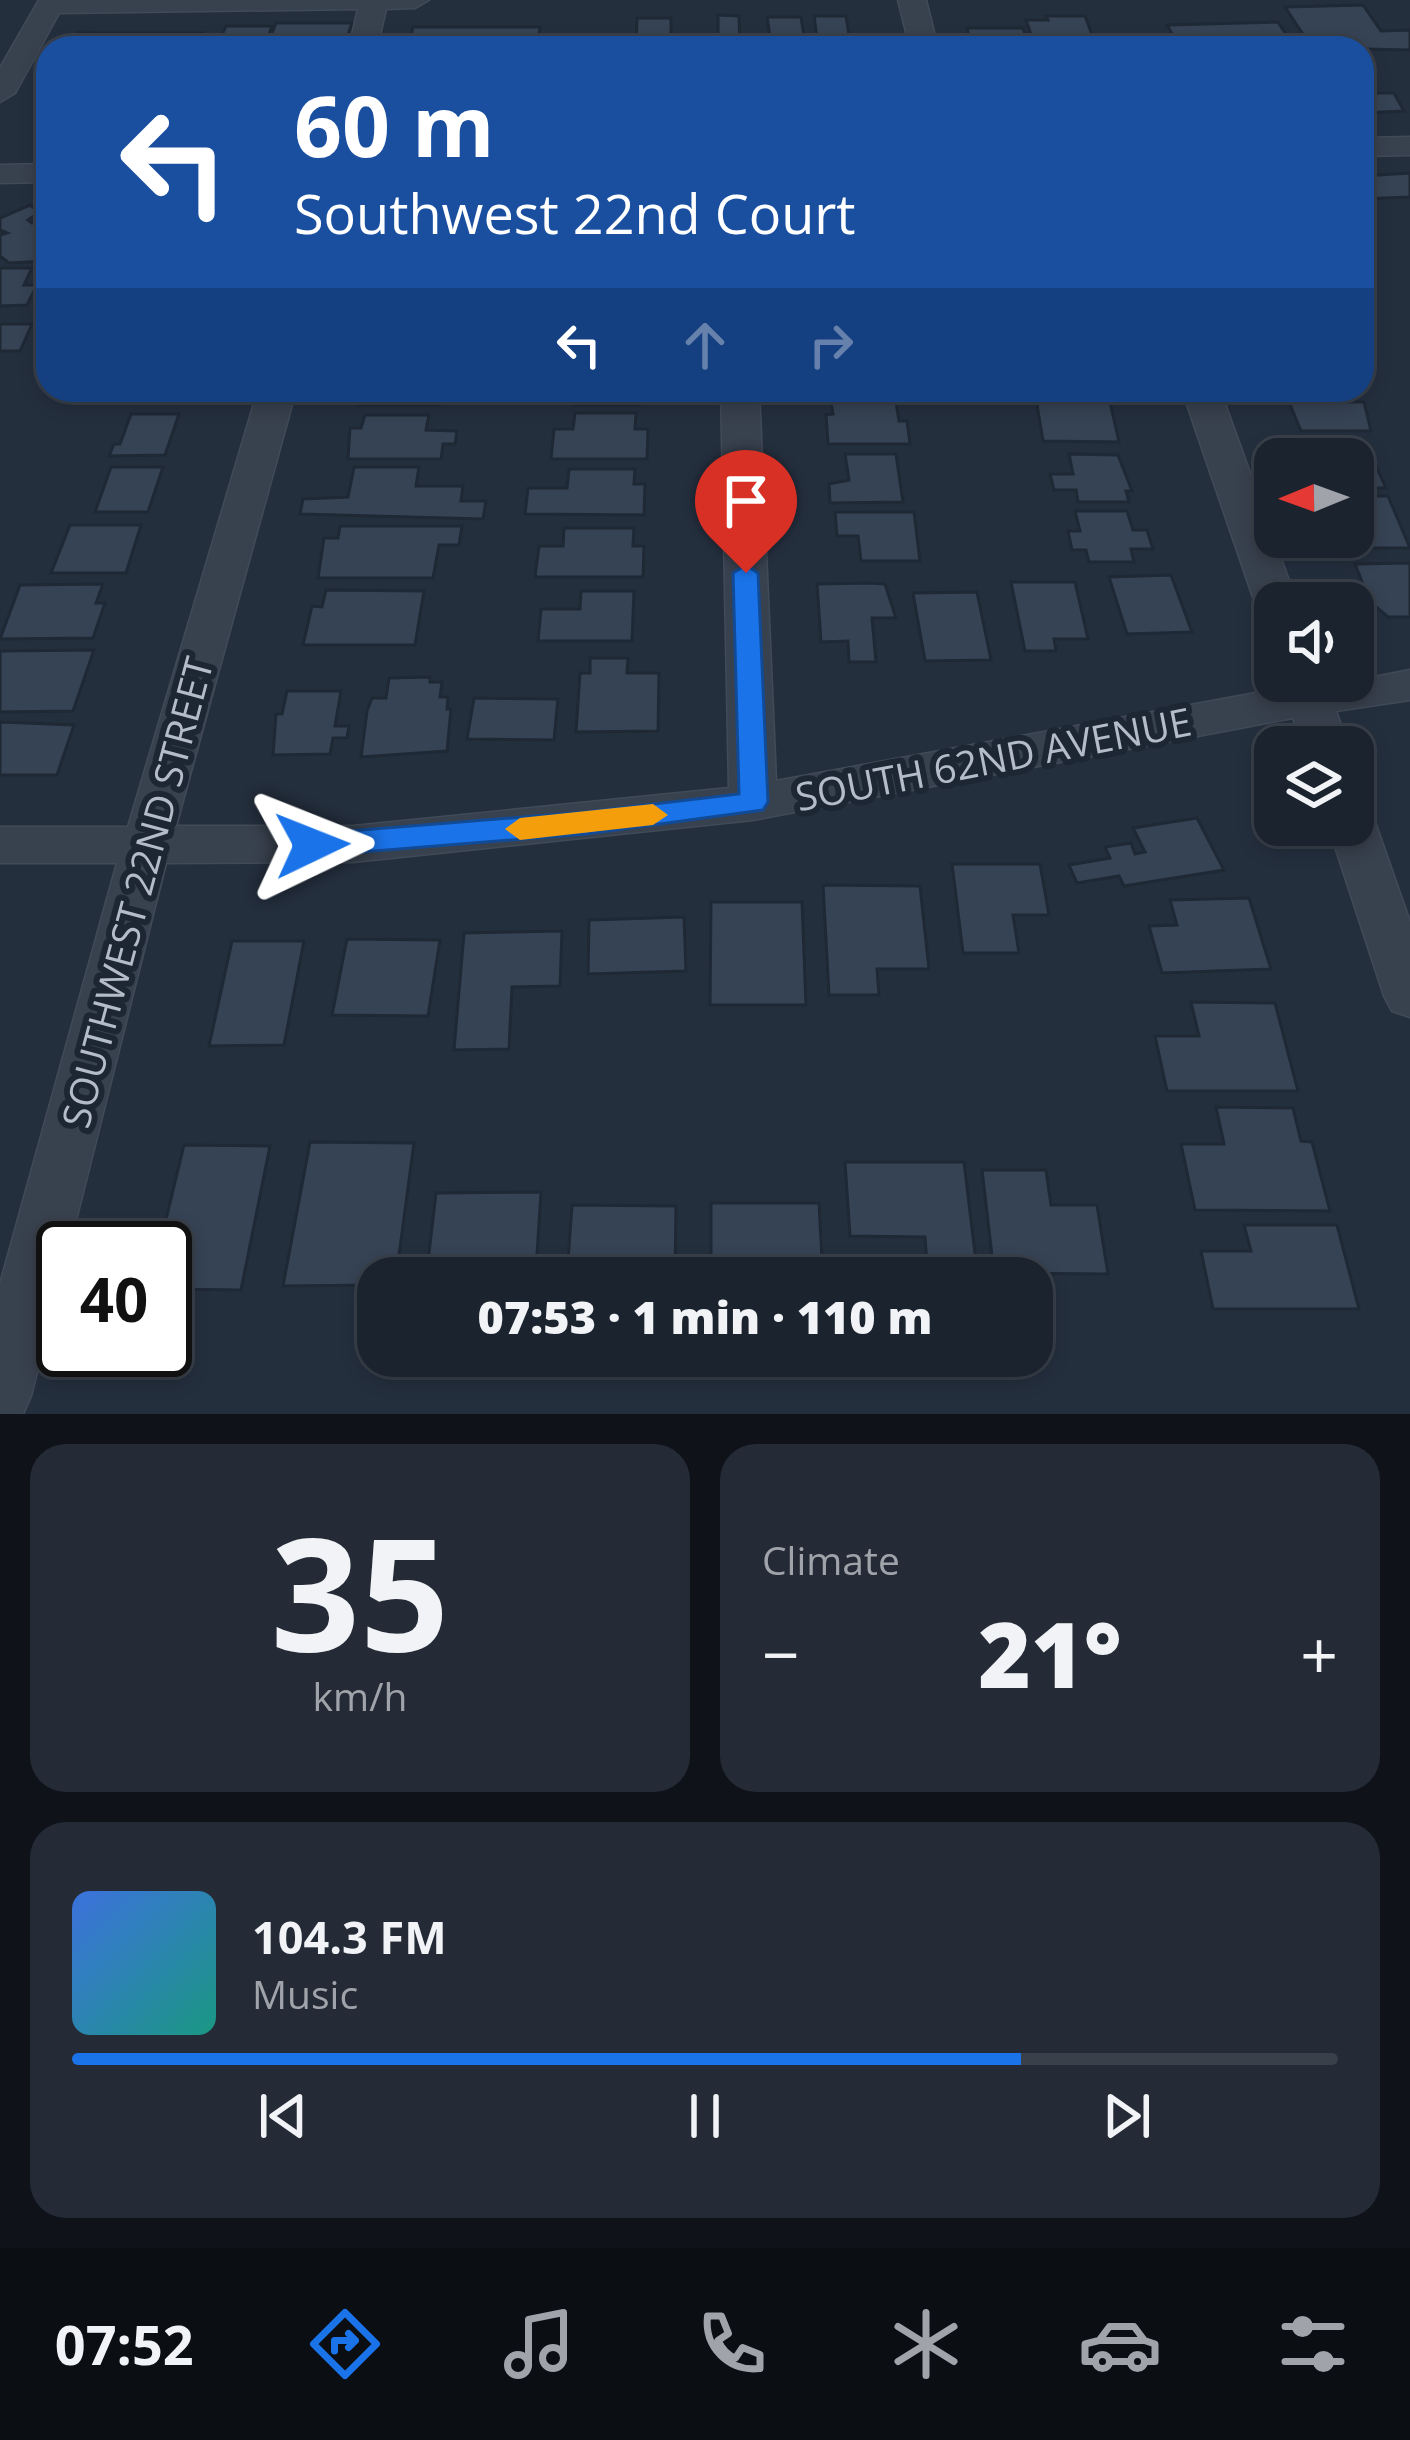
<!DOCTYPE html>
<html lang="en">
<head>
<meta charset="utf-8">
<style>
	body { margin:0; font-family:"Open Sans",sans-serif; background:#242b36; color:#f1f3f6; height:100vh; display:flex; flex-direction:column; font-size:45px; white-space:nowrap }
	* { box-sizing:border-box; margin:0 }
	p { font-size:39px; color:#a0a4aa }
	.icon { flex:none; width:66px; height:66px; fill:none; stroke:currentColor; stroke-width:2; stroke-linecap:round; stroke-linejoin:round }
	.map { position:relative; height:1414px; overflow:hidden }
	.drawer { display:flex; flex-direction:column; gap:30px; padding:30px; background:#0f1319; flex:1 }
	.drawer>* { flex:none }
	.top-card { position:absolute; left:36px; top:36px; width:1338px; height:366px; border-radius:36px; box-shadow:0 6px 18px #0003,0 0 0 3px #39404a; background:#1a4fa0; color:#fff; overflow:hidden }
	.needle { width:78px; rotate:269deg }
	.controls { position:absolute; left:1254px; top:438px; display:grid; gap:24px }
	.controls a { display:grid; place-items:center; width:120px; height:120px; border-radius:24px; background:#1b232e; box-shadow:0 6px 18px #0003,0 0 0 3px #39404a; font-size:60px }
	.speed { position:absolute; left:36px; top:1221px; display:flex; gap:24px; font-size:60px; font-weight:700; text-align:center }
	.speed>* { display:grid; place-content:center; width:156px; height:156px; border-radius:50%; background:#1b232e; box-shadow:0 6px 18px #0003,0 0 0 3px #39404a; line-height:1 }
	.speed .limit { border:6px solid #111; border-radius:18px; background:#fff; color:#111 }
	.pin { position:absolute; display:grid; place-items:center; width:102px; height:102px; color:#fff; margin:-123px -51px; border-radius:50% 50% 50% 0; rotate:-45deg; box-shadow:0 0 12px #0007 }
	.pin .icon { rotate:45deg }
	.me { position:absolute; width:132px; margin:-66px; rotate:88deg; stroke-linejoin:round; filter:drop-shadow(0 0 9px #0008) }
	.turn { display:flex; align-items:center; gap:42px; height:252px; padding:0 60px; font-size:54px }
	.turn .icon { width:156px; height:156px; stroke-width:2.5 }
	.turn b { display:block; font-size:84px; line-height:102px }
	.lanes { display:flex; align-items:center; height:114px; padding:0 60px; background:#0003; justify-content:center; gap:60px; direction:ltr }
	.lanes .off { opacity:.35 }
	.big { font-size:90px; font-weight:800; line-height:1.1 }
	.drawer .card { flex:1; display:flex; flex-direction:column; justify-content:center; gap:18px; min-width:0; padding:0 42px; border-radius:36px; background:#242b36 }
	.drawer .dial { align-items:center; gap:0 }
	.dial b { font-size:156px; line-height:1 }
	.song { display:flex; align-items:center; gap:36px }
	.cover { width:144px; height:144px; border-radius:18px; background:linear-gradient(135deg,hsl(220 70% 55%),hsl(170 70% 35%)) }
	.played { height:12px; border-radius:6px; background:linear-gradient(90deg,#1a73e8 75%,#39404a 75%) }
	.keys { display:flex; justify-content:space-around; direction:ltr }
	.heat { display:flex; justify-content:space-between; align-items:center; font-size:66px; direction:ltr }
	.drawer .tiles { flex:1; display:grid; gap:30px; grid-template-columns:1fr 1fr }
	.card:last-child { grid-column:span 2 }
	.trip { position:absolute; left:357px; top:1257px; width:696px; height:120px; border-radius:36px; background:#1b232e; box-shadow:0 6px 18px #0003,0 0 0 3px #39404a; font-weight:800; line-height:120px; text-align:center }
	.dock { display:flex; height:192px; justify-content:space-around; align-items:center; background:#0b0e12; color:#a0a4aa }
	.dock .icon { width:84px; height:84px }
	.dock .selected { color:#1a73e8 }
	.dock b { font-size:54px; color:#f1f3f6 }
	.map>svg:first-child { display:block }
	.building { fill:#364354; stroke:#1f2835; stroke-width:3 }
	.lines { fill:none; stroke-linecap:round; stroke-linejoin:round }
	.minor-casing { stroke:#414a57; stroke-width:3 }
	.minor { fill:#38414e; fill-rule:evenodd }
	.route { fill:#1a73e8; stroke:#114b97; stroke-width:3 }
	.slow { fill:#f59e0b }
	.labels { text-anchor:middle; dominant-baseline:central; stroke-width:12; stroke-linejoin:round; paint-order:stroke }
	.street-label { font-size:39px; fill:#b4bcc9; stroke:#1d2633 }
</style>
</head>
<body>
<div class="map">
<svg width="1410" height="1414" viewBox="0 0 1410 1414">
	<rect width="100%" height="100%" fill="#242f3e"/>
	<path class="building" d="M1363 5 1381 31 1410 30V50L1312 48 1285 7Z
		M718 15 739 16 740 48H718Z
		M814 16H846L850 41 818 45Z
		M1046 16H1085L1097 48H1058L1055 40 1033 41 1026 20H1048Z
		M767 17H801L805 42 771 43Z
		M637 18H671V48H636Z
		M1278 22 1295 48H1180L1167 25Z
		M276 23H352L343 48H266Z
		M226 26H272L264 48H216Z
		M413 27H540L537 48H408Z
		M967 28H1023L1030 48H972Z
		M78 32 94 33H203L196 48H72Z
		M1362 86 1369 93H1394L1404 111 1362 113Z
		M1410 173V197L1362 199V176Z
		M30 205 40 212 28 220 32 223 48 217V261L9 263 0 256V235L7 233 0 230V218Z
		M0 268H32L24 285H37L27 305 0 306Z
		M0 324H32L20 351H0Z
		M140 390H190L187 401H135Z
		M360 390H443L440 405H357Z
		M574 390H639V405H573Z
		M1284 390H1341L1346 402H1364L1371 431H1301Z
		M1035 393H1108L1119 442 1043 441Z
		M831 402H896L899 421H907L910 444H828L826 415 833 414Z
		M575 413H636L635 429H648L647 459H551L554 429H573Z
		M131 414H179L165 455 109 456 114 444H120Z
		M365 415H429L426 430 457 431 455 444H443L441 459H348L350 428H361Z
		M1310 440H1364L1386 488H1353V459H1312L1317 457Z
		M845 454H896L903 502 830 503 829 484 849 480Z
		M1069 454 1118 455 1132 491H1126L1129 502H1078L1076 490H1054L1050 474H1073Z
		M111 467H163L148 512H95Z
		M354 467H419L416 486H463L461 501H486L483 519 300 514 303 499 348 497Z
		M569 469H635L634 484H645L644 515 525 514 528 488H567Z
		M1353 496H1388L1410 548H1347L1343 537H1353Z
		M1075 511H1127L1133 530H1147L1153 549H1131L1134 562H1089L1086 550H1072L1068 531H1080Z
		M835 512H914L920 561H861L858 536H837Z
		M70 525H141L126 573H51Z
		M340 526H462L459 545H439L433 578H318L324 538H338Z
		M564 528H634L633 546H644L643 577H535L539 546H563Z
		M1410 563V617H1388L1370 602 1355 564Z
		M1171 575 1192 632 1127 634 1109 577Z
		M1011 582H1075L1088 639H1054L1056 651H1025Z
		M869 583 885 584 896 618H872L876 662H849L848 641 821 642 817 584Z
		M103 584 96 603H105L93 638 0 639 20 585Z
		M326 590 424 591 415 645H303L312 606 322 607Z
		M581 591H634L632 641H538L541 609H580Z
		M977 592 991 660 925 661 913 593Z
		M94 650 73 711 0 712V651Z
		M590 658H628L627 673H659L658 731 576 732 580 673H590Z
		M430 677V682H442L440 697H448L447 709H451L447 751 361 757 367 711 372 698H386L389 678Z
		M287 691H341L335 726H349L347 738H333L330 754 273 755 276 714H282Z
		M474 698 558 699 554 740 467 739Z
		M0 722 74 725 57 775H0Z
		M1197 818 1224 870 1124 886 1119 876 1077 883 1069 865 1110 858 1105 847 1131 843 1135 854 1145 852 1133 828Z
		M952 864H1040L1049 915H1013L1019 953H963Z
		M823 885 920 886 929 969H877L879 995H829Z
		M1249 898 1271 969 1162 973 1149 926 1177 925 1170 900Z
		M711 902H802L806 1005H710Z
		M684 917 686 971 588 974 589 920Z
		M562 931 560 986 512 987 509 1049 454 1050 464 933Z
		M347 939 440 940 428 1016 332 1015Z
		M232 941H304L284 1045 209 1046Z
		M1191 1002 1275 1003 1298 1091H1167L1155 1036H1199Z
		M1216 1107 1293 1108 1301 1141 1312 1142 1330 1211 1195 1210 1181 1144H1224Z
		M310 1142 414 1143 396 1278H378V1285L283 1286Z
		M184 1145 270 1146 241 1290 165 1289V1248H159Z
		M845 1162H964L978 1278H928L925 1237 850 1236Z
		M982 1170H1046L1051 1205H1097L1108 1274 994 1273Z
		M541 1192 536 1270H427L436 1193Z
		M711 1203H819L823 1278H711Z
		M572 1205 676 1206 675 1277 567 1275Z
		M1244 1225H1337L1359 1309H1213L1201 1251H1251Z"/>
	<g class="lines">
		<g class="minor-casing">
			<path id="minor" d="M39 0H429L415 8 386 9 377 48H349L358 9 59 13 15 93 0 102V68Z
				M898 0H926L938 48H910Z
				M1410 137V155L1362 156V138Z
				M48 164V182L0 183V165Z
				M258 390H296L176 826H353L729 788 721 390H759L776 781 1283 688 1281 681H1353L1410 670V700L1336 711 1349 747H1303L1293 718 753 820 353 862 166 863 69 1248H63V1270L31 1396 23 1414H0V1284L117 863H0V827H128Z
				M1182 390H1220L1297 603H1275V617L1261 613 1255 603Z
				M1353 808 1369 812 1376 825 1410 922V1017L1392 1011 1384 996 1328 825H1353Z"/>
		</g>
		<use href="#minor" class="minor"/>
	</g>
	<path class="route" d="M746 565 758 573 768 802 763 810 586 834 312 856 301 853 297 845 301 837 312 834 586 812 739 794 733 573Z"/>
	<path class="slow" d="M653 804 668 815 653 825 520 840 505 829 520 818Z"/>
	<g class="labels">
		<g class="street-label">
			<text transform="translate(993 758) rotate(-11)">SOUTH 62ND AVENUE</text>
			<text transform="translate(136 892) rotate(-75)">SOUTHWEST 22ND STREET</text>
		</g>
	</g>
</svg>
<div class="controls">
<a><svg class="needle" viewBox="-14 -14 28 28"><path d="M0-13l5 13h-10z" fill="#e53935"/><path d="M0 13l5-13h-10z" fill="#a0a4aa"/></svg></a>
<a><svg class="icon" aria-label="sound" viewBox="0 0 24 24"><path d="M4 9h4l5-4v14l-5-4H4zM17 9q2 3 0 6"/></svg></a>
<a><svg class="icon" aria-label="layers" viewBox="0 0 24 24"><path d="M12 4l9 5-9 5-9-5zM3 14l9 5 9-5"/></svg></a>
</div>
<div class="speed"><div class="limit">40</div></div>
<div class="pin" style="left:746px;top:573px;background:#d93025"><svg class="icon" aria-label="arrive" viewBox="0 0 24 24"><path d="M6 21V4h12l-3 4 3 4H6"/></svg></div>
<svg class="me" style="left:312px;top:845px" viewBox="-20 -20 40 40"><path d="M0-17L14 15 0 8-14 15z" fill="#1a73e8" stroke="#fff" stroke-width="4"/></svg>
<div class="trip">07:53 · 1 min · 110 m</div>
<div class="top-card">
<div class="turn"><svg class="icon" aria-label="left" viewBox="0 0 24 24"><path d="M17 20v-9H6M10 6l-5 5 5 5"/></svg><div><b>60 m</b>Southwest 22nd Court</div></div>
<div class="lanes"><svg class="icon" aria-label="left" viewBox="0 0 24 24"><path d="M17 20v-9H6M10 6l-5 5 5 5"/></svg><svg class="icon off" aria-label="ahead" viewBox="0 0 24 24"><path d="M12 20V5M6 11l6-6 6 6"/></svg><svg class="icon off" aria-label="right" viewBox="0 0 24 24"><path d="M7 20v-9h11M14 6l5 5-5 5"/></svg></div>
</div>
</div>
<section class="drawer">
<div class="tiles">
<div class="card dial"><b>35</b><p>km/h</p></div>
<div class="card"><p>Climate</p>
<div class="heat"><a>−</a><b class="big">21°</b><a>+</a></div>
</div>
<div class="card">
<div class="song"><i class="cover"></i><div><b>104.3 FM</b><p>Music</p></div></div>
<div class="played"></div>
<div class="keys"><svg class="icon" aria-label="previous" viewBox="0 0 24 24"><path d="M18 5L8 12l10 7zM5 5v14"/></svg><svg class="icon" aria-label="pause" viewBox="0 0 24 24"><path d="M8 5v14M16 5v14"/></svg><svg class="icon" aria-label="next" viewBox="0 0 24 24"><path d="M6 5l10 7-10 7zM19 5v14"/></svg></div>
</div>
</div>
</section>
<nav class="dock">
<b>07:52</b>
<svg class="icon selected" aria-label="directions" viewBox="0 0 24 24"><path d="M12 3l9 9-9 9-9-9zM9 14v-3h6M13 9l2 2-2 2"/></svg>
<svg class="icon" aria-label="music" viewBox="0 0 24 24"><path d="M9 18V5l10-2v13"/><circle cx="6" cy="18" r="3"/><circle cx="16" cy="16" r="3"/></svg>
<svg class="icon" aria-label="phone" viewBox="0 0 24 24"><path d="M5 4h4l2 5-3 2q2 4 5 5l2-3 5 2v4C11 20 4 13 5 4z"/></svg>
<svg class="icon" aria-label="climate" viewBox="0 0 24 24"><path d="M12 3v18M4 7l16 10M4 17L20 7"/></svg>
<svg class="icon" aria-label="car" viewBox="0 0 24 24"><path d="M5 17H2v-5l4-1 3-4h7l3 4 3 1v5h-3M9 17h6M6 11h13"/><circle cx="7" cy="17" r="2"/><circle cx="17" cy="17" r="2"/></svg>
<svg class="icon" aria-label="filters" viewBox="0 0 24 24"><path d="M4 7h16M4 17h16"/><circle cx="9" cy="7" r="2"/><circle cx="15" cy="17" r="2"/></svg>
</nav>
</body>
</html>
